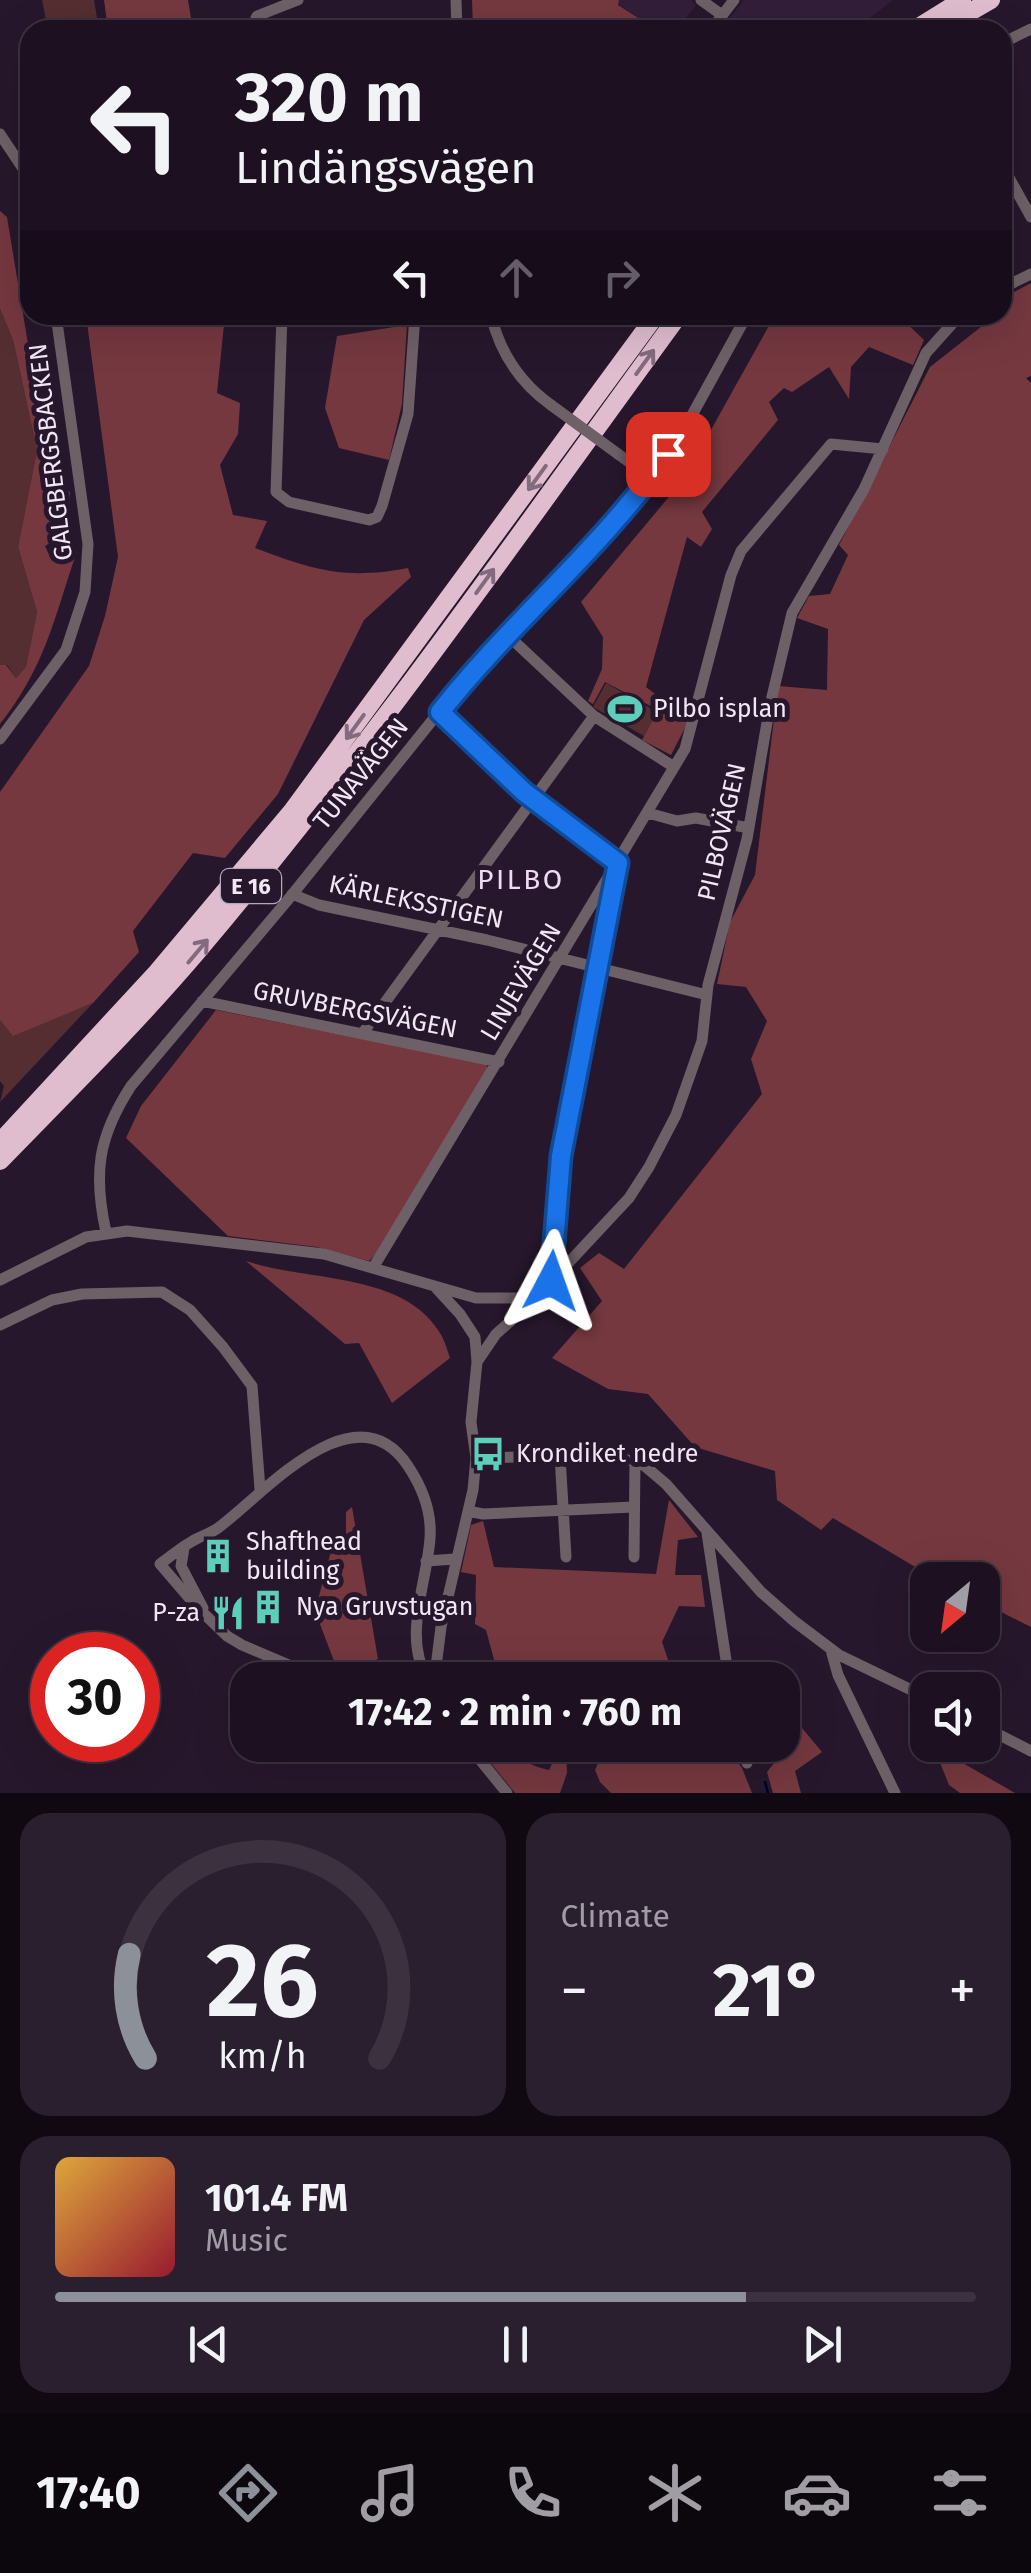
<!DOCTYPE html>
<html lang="en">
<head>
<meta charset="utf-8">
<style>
	body { margin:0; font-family:"Fira Sans",sans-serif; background:#2a1f2e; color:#f1f3f6; height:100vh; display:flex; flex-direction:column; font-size:38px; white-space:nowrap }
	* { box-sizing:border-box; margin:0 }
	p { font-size:32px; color:#a09da5 }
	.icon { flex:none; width:55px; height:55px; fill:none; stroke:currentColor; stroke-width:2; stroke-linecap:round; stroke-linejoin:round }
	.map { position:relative; height:1793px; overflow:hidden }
	.sheet { display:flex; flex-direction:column; gap:20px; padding:20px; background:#100912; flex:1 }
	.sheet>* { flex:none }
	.banner { position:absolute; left:20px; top:20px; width:992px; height:305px; border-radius:30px; box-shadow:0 10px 40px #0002,0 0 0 2px #3b313f; background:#1d1121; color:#f1f3f6; overflow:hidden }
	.needle { width:65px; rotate:209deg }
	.controls { position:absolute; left:910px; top:1562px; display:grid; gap:20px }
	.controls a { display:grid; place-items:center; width:90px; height:90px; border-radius:20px; background:#1d1121; box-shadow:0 10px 40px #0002,0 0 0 2px #3b313f; font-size:50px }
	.speed { position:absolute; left:30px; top:1632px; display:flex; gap:20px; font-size:50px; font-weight:700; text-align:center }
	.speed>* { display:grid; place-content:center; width:130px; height:130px; border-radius:50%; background:#1d1121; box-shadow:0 10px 40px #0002,0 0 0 2px #3b313f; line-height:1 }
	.speed .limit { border:15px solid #d22; background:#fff; color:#111 }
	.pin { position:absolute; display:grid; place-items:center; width:85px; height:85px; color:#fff; margin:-42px; border-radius:20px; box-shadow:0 5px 15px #0006 }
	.me { position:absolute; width:110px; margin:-55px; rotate:4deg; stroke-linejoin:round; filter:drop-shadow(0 0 8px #0008) }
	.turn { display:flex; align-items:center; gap:35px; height:210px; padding:0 50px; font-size:45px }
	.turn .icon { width:130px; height:130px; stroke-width:2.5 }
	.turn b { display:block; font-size:70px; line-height:85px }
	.lanes { display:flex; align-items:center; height:95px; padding:0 50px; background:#0003; justify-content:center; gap:50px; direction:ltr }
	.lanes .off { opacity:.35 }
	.big { font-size:75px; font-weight:700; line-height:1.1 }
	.sheet .card { flex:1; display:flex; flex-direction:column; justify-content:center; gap:15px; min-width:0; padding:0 35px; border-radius:30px; background:#2a1f2e }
	.sheet .dial { align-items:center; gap:0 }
	.dial svg { height:260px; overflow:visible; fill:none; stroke:#3b313f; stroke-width:7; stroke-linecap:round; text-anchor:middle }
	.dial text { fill:#f1f3f6; stroke:none }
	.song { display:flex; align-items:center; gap:30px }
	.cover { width:120px; height:120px; border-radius:15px; background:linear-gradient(135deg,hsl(40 70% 55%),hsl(350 70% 35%)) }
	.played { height:10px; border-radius:5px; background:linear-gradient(90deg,#8c9099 75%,#3b313f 75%) }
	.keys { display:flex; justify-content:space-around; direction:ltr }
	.heat { display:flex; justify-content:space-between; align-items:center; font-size:55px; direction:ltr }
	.sheet .tiles { flex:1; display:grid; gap:20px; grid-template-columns:1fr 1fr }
	.card:last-child { grid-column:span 2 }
	.trip { position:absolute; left:230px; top:1662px; width:570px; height:100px; border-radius:30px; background:#1d1121; box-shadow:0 10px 40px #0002,0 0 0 2px #3b313f; font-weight:700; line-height:100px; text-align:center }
	.tabs { display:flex; height:160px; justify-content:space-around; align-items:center; background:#0c070d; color:#a09da5 }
	.tabs .icon { width:70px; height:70px }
	.tabs .current { color:#8c9099 }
	.tabs b { font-size:45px; color:#f1f3f6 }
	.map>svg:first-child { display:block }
	.built { fill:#331e39 }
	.green { fill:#542e31 }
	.forest { fill:#75383f }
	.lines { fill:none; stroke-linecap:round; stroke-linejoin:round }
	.stream { stroke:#00022a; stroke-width:2.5 }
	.minor { stroke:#6e6067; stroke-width:11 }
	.highway { stroke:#dfbdcf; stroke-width:18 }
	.minor-bridge { stroke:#6e6067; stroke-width:11 }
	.oneway { stroke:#836a7e }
	.route-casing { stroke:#114b97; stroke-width:25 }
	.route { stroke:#1a73e8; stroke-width:18 }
	.labels { text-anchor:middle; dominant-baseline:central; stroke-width:10; stroke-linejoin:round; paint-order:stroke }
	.shield { fill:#27172c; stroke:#b5a9b9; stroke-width:2.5 }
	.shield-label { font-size:22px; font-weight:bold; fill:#f2e7f5 }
	.street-label { font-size:25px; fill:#f2e7f5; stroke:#27172c }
	.poi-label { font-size:25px; fill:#f2e7f5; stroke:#27172c; text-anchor:start }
	.neighbourhood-label { font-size:28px; letter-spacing:2.5px; fill:#f0daf6; stroke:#27172c }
</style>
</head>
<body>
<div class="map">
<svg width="1031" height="1793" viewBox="0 0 1031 1793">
	<rect width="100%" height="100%" fill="#27172c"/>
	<path class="built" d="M619 0H691L696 5 677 30H657L618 4Z
		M744 0H893L854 30H720Z"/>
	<path class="green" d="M42 0H94L99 30H48Z
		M0 309 13 340 37 450 18 547 37 612 26 668 16 678 7 665H0Z
		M606 683 657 712 644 736 593 707Z
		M93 1003 0 1102 4 1086 0 1081V1020L13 1035Z"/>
	<path class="forest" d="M104 0H188L193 30H108Z
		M472 0H619L618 5 657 30H473Z
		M0 211 7 217 50 477 70 492 68 532 45 546 52 561 77 551C54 619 45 667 0 724V665H6L16 678 26 667 37 612 18 547 37 450 13 340 0 309Z
		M1031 283V376L1026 378 1031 383V1627L983 1603 982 1580H937L833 1518 821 1530 777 1500 775 1471 695 1447 648 1394 608 1389 552 1358 602 1301 580 1268 599 1253 624 1269 762 1094 751 1059 767 1021 746 987 717 984 730 922 755 875 778 686 827 690 828 629 797 618 809 596 830 594 848 555 839 545 930 367 991 319V315H1002L1003 298Z
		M86 315H225L217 393 240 403 238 434 220 465 233 515 267 521 255 548C313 570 346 580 408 568L411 577 364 620 278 794 225 858 193 853 133 931 139 952 93 1003 13 1036 0 1020V792L89 666 105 616 118 557Z
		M775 315H898L924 340 913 365 869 347 851 367 849 399 829 367 792 392 784 388 769 402 778 420 702 512 712 529 701 547 687 537 646 687 689 720 671 755 642 740 658 710 605 682 593 704 588 701 602 669 603 637 581 602 683 480Z
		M407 325 402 404 389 460 339 448 325 408 337 336Z
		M216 1010 487 1064V1073L381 1249 369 1261 317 1247 228 1236 126 1138 141 1106Z
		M246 1261C303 1281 401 1272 438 1330 444 1338 447 1349 450 1358L392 1403 359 1343 345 1344Z
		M669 1500 698 1537 678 1540 675 1575H701L705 1607 679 1606 662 1642 675 1680 499 1678 486 1630 475 1624 476 1575 461 1572 471 1525 483 1521 494 1567 656 1574Z
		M352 1507 378 1659 357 1668 334 1661 315 1611 331 1551 346 1547V1512Z
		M802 1728 822 1752 795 1771 801 1793H773L767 1772Z
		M476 1745H517C521 1763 533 1766 549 1770L560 1747 566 1750 567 1773 560 1793H515Z
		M606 1745H681L701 1754 731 1753 742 1768 752 1793H611L600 1782 595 1770Z
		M933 1745H938L947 1754 1015 1793H960L949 1785Z"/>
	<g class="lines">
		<path class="stream" d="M765 1782 768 1793"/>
		<path class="minor" d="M456 0 457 30
			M701 0 722 15
			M251 30 257 16 298 0
			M711 30 734 0
			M1002 43 1031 29
			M0 134 30 179
			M1002 165 1031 217
			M1002 288 1031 274
			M282 315 276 492 289 502 369 520 377 517 382 506 408 414 415 315
			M491 315C500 353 519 382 551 405
			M618 454 651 478
			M516 643 594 716 674 767
			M440 712 524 792 618 863 561 1156 551 1281
			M0 739 66 650 85 592 88 544 56 315
			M648 813 677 821 696 818 749 828
			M292 894 319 905 487 940 707 995
			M202 1001 499 1062
			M362 1034 594 716
			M106 1232C93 1173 98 1137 131 1086L287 901 480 661 582 560 624 513 686 426 747 315
			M373 1268 685 749 731 575 741 551 831 444 883 449
			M0 1280 86 1237 127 1231 324 1254 476 1298H517L539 1294
			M437 1289 460 1314 475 1337 477 1362 471 1422 476 1458 594 1455 640 1462 666 1484 761 1592 794 1621 839 1655 928 1698
			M0 1325 52 1300 82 1294 162 1292 190 1310 223 1347 252 1386 260 1489
			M477 1362 496 1334 531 1303 629 1198 649 1167 676 1115 702 1041 708 985 747 839 770 705 792 613 864 489 926 353 960 315
			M560 1456 566 1557
			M468 1511 483 1514 633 1507
			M707 1533 729 1680
			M184 1548 181 1566 203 1608
			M634 1557 635 1460
			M426 1561 455 1559
			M831 1650 838 1675 895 1793
			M419 1666 347 1677 310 1674 242 1645 227 1636 196 1606 160 1564C170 1557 180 1548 191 1542 200 1536 210 1534 218 1528 264 1494 355 1386 408 1466 422 1487 432 1511 430 1538 427 1584 402 1637 428 1680
			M444 1680 436 1667 441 1627 473 1490 476 1458
			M982 1726 1031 1751
			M468 1745 507 1793
			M741 1745 747 1763"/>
		<path class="highway" d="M914 30 962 0
			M939 30 991 0
			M0 1142 157 972 292 811 656 315
			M0 1161C67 1092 136 1024 198 951 370 748 522 530 679 315"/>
		<path class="minor-bridge" d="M551 405 618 454"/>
	</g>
	<defs><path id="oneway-shaft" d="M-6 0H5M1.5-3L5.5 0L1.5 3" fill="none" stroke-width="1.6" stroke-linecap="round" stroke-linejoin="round" transform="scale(2.5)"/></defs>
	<g class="oneway">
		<use href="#oneway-shaft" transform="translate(645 362) rotate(-54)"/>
		<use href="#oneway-shaft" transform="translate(537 478) rotate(126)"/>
		<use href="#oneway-shaft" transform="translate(485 581) rotate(-54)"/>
		<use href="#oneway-shaft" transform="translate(355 727) rotate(126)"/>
		<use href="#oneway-shaft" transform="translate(198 951) rotate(-50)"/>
	</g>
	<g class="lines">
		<g class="route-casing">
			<path id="route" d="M551 1281 561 1156 618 863 524 792 440 712C512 621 600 550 668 454"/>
		</g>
		<use href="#route" class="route"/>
	</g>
	<defs>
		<g id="stadium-bare" transform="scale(2.7)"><path d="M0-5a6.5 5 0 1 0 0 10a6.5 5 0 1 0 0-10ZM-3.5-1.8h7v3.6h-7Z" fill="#5dceb9" stroke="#27172c" stroke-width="2.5" paint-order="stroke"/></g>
		<g id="bus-bare" transform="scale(2.7)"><path d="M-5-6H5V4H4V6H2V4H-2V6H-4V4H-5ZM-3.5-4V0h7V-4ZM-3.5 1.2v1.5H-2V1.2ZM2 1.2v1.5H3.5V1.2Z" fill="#5dceb9" stroke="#27172c" stroke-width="2.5" paint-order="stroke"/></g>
		<g id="building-bare" transform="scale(2.7)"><path d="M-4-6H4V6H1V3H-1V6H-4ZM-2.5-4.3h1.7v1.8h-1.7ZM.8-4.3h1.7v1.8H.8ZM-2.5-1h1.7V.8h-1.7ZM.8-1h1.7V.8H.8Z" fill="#5dceb9" stroke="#27172c" stroke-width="2.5" paint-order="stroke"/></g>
		<g id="restaurant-bare" transform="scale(2.7)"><path d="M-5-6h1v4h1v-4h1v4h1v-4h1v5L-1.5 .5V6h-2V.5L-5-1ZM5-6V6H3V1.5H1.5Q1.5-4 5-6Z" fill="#5dceb9" stroke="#27172c" stroke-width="2.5" paint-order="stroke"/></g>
	</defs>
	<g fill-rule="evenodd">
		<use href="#stadium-bare" x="625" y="709"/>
		<use href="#bus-bare" x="488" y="1454"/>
		<use href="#building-bare" x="218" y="1556"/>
		<use href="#building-bare" x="268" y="1607"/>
		<use href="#restaurant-bare" x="228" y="1613"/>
	</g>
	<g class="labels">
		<rect class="shield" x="221" y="869" width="60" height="34" rx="8"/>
		<g class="shield-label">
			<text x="251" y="886">E 16</text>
		</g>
		<g class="street-label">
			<text transform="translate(51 452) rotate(-97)">GALGBERGSBACKEN</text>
			<text transform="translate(361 774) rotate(-51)">TUNAVÄGEN</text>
			<text transform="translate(722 832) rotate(-77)">PILBOVÄGEN</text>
			<text transform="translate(416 902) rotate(12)">KÄRLEKSSTIGEN</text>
			<text transform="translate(521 982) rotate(-59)">LINJEVÄGEN</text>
			<text transform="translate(355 1010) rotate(11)">GRUVBERGSVÄGEN</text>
		</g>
		<g class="poi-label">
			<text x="653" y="709">Pilbo isplan</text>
			<text x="516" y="1454">Krondiket nedre</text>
			<text x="246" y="1542">Shafthead<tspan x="246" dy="29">building</tspan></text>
			<text x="296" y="1607">Nya Gruvstugan</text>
			<text x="200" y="1613" text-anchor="end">P-za</text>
		</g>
		<g class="neighbourhood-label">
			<text x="521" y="879">PILBO</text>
		</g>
	</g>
</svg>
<div class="controls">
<a><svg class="needle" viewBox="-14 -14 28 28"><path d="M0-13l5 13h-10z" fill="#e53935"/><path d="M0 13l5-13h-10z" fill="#a09da5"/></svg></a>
<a><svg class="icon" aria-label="sound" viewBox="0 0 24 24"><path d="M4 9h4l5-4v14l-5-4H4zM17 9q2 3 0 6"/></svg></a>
</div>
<div class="speed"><div class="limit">30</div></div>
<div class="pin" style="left:668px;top:454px;background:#d93025"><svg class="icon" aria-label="arrive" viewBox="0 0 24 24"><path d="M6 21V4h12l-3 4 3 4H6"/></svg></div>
<svg class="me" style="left:551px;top:1281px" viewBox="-20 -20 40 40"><path d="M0-17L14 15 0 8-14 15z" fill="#1a73e8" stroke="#fff" stroke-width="4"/></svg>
<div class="trip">17:42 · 2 min · 760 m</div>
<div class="banner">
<div class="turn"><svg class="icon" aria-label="left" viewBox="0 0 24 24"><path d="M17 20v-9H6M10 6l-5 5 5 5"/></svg><div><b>320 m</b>Lindängsvägen</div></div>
<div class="lanes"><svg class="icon" aria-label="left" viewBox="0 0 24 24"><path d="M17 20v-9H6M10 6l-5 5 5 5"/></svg><svg class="icon off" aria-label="ahead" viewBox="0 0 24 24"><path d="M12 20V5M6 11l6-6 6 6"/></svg><svg class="icon off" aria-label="right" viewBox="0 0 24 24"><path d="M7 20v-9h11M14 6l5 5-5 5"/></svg></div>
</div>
</div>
<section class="sheet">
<div class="tiles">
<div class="card dial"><svg viewBox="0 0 100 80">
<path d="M14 69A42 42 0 1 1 86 69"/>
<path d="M14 69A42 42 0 0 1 9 37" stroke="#8c9099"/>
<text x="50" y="56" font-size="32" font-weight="700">26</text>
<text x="50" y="72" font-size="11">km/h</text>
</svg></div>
<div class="card"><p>Climate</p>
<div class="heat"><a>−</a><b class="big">21°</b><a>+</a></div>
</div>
<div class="card">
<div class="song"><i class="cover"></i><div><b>101.4 FM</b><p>Music</p></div></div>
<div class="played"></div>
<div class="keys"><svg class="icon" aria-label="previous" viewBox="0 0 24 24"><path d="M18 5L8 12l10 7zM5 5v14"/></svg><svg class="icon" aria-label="pause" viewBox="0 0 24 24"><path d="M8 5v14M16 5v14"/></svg><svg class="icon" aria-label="next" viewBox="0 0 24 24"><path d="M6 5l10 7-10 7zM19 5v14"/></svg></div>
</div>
</div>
</section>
<nav class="tabs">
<b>17:40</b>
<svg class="icon current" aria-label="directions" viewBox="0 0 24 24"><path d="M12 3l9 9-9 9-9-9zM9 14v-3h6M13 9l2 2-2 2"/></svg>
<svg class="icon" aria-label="music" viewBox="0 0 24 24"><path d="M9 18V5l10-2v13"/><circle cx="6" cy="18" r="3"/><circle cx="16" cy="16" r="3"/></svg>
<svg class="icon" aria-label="phone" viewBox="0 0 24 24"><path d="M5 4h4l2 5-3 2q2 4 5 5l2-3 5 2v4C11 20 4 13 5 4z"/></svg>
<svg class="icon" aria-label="climate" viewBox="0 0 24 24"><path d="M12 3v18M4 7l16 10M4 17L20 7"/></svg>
<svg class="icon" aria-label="car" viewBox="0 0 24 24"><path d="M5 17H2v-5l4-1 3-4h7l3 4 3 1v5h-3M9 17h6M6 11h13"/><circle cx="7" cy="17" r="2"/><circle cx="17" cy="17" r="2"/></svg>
<svg class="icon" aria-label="filters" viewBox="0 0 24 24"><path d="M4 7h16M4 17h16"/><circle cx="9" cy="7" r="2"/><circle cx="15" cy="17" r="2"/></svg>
</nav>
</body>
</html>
